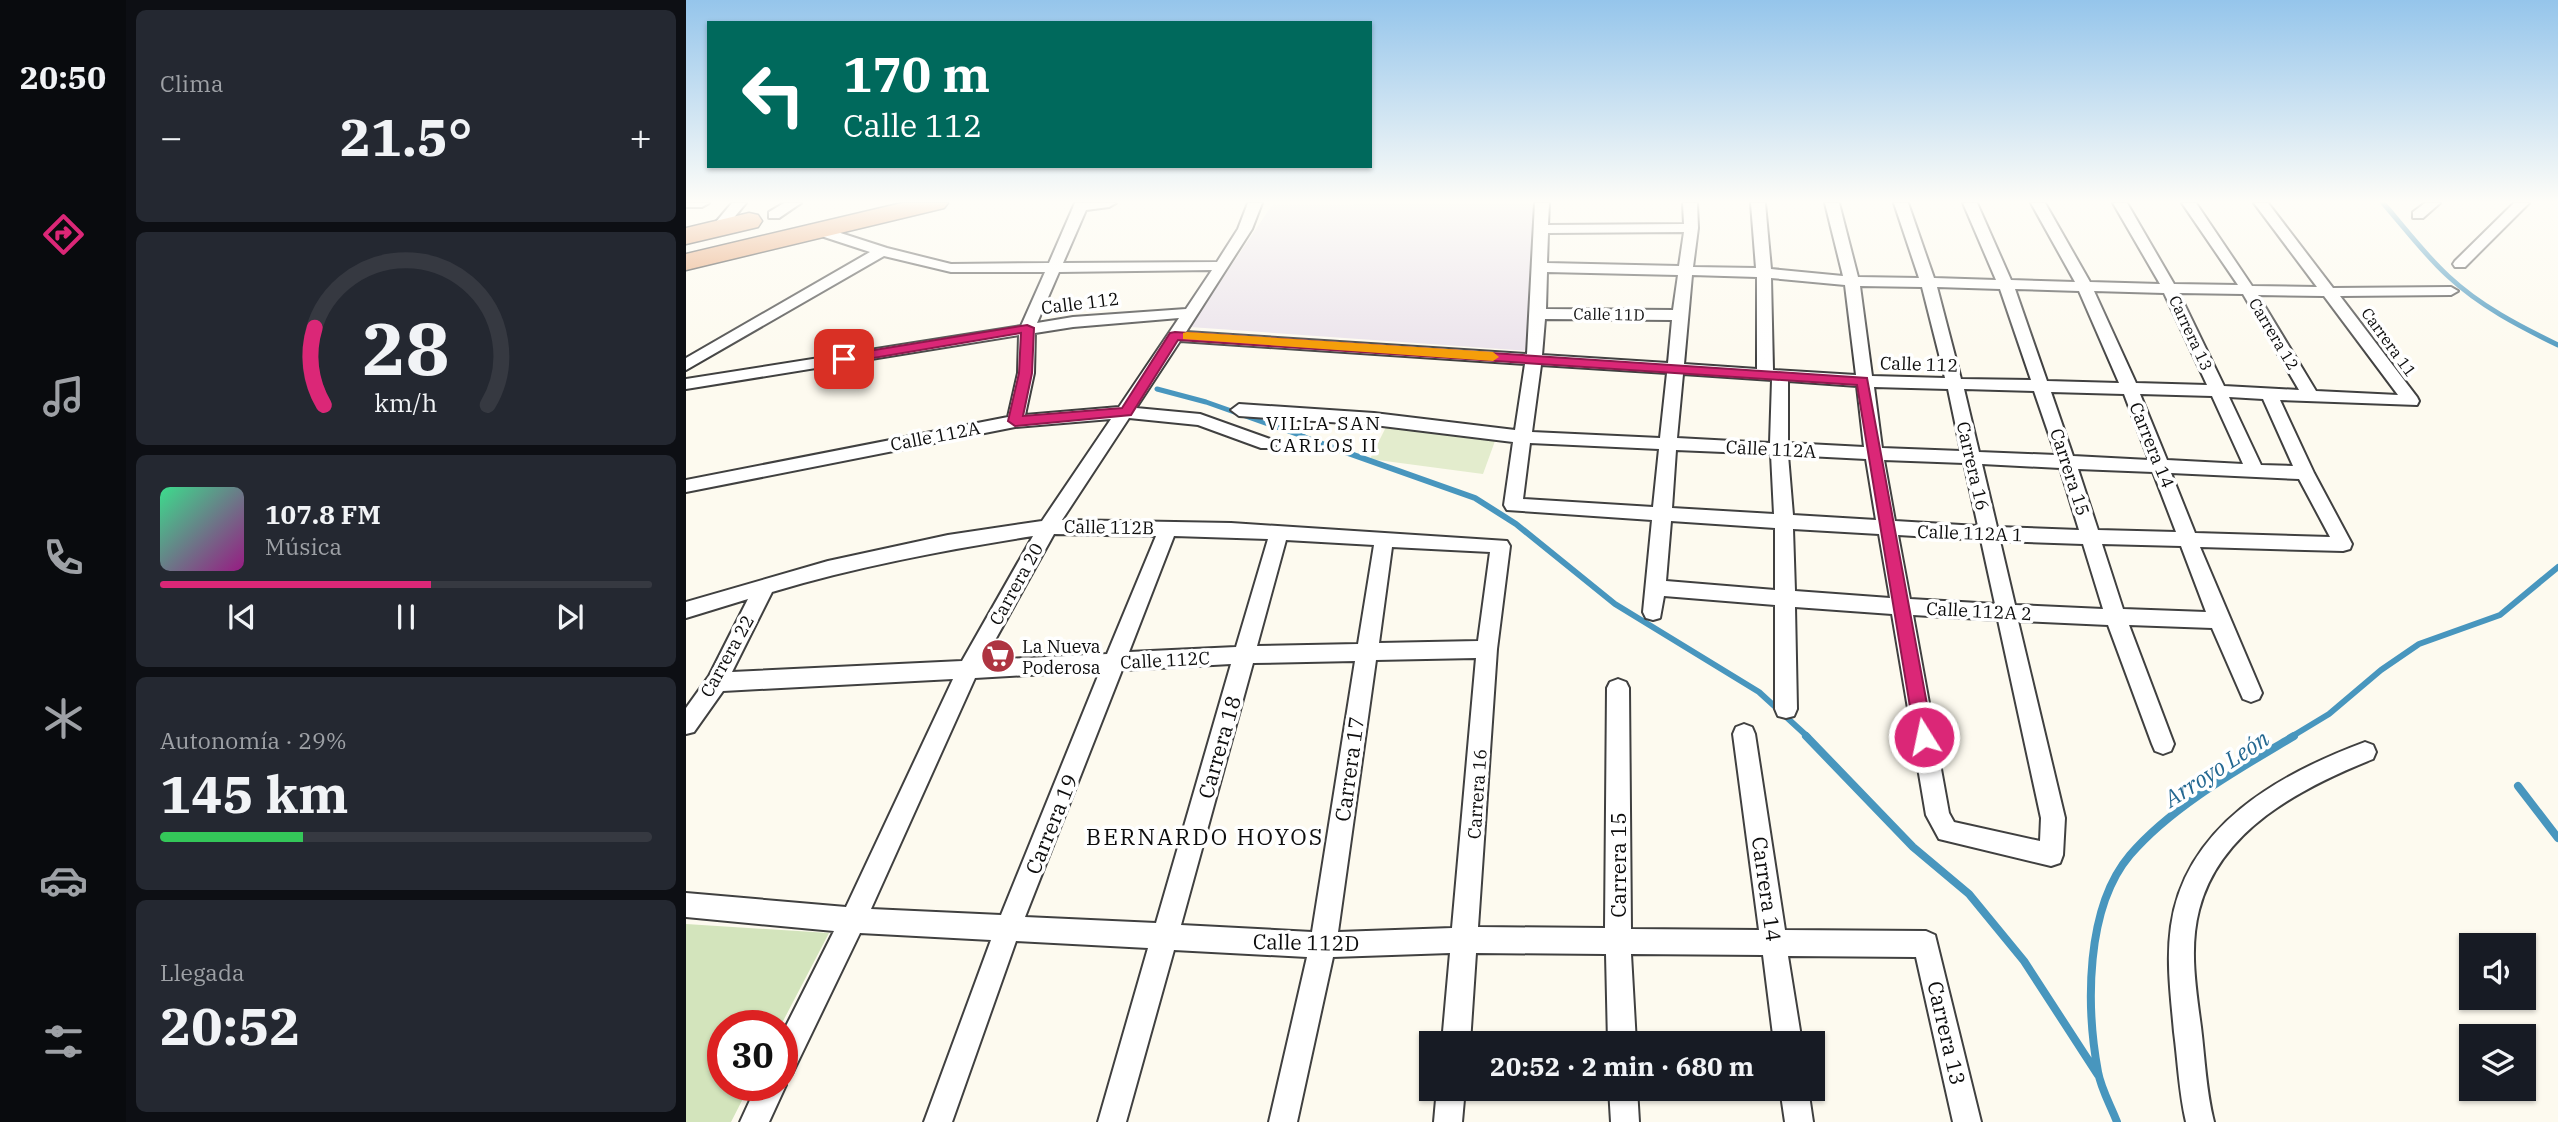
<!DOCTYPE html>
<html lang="es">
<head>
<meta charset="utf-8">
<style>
	body { margin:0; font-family:"IBM Plex Serif",serif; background:#242831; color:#f1f3f6; height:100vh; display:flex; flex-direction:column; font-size:26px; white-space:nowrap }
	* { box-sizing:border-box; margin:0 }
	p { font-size:23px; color:#9ea1a6 }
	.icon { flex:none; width:38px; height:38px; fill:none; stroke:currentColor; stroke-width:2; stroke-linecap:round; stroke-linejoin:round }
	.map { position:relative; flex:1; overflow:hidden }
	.details { display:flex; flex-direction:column; gap:10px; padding:10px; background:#0d0f14; width:560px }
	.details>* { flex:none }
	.top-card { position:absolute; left:21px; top:21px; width:665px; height:147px; border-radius:0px; box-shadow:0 2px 5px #0004; background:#00695c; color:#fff; overflow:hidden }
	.tools { position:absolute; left:1773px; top:933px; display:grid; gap:14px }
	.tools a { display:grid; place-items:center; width:77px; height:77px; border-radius:0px; background:#171b24; box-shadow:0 2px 5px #0004; font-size:35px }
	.speed { position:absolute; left:21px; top:1010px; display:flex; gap:14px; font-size:35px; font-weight:700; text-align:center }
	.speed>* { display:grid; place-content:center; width:91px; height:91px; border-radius:50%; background:#171b24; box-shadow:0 2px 5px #0004; line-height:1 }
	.speed .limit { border:10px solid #d22; background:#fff; color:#111 }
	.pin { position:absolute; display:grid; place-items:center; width:60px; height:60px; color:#fff; margin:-30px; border-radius:14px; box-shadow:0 4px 10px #0006 }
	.me { position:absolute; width:77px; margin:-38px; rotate:350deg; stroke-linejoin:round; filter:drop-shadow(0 0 5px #0008) }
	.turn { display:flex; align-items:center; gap:24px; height:147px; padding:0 21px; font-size:32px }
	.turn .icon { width:91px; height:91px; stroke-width:2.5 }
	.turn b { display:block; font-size:49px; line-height:60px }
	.big { font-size:52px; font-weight:800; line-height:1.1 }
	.details .widget { flex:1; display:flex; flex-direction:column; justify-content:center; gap:10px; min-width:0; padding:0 24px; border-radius:10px; background:#242831 }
	.details .dial { align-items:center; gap:0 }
	.dial svg { height:182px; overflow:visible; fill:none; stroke:#363941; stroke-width:7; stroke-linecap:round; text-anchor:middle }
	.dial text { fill:#f1f3f6; stroke:none }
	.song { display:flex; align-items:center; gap:21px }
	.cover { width:84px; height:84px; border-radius:10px; background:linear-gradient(135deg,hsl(150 70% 55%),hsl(310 70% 35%)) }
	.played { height:7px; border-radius:4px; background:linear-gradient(90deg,#db2777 55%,#363941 55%) }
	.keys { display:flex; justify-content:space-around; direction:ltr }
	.heat { display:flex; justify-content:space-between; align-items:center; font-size:38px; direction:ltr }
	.charge { height:10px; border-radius:5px; background:linear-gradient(90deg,#34c759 29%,#363941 0) }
	.trip { position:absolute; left:733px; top:1031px; width:406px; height:70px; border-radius:0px; background:#171b24; box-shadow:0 2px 5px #0004; font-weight:800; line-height:70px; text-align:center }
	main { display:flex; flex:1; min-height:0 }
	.dock { display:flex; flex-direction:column; width:126px; justify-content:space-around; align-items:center; background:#090b0e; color:#9ea1a6 }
	.dock .icon { width:49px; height:49px }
	.dock .current { color:#db2777 }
	.dock b { font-size:32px; color:#f1f3f6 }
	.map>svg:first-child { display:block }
	.industrial { fill:#eae2eb }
	.green { fill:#d3e4bc }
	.pitch { fill:#e3eccd }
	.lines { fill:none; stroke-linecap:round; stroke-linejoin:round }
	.stream-far2 { stroke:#4896be; stroke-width:5 }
	.stream-far1 { stroke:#4896be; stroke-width:6 }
	.stream { stroke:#4896be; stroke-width:8 }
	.street-casing { stroke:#404040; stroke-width:4 }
	.highway-casing { stroke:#1e1e1e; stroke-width:3 }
	.street { fill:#fff; fill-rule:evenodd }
	.highway { fill:#e49966; fill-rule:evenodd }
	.route { fill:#db2777; stroke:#8e194d; stroke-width:2 }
	.slow { fill:#f59e0b }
	.labels { text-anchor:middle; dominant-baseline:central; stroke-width:7; stroke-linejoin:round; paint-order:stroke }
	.far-street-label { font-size:16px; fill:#0d0d0d; stroke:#fff }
	.street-label { font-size:18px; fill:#0d0d0d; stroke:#fff }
	.poi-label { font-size:18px; fill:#0d0d0d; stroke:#fff; text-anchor:start }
	.neighbourhood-label { font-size:19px; letter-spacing:2px; fill:#0d0d0d; stroke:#fff }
	.near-street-label { font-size:21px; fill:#0d0d0d; stroke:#fff }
	.near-water-label { font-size:23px; font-style:italic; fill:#246891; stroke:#fff }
	.near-neighbourhood-label { font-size:23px; letter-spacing:2px; fill:#0d0d0d; stroke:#fff }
</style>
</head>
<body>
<main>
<nav class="dock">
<b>20:50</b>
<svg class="icon current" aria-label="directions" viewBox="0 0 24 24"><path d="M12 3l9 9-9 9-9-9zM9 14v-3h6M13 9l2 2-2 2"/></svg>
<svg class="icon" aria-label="music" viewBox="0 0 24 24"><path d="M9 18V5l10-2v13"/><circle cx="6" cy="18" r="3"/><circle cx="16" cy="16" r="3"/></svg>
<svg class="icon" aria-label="phone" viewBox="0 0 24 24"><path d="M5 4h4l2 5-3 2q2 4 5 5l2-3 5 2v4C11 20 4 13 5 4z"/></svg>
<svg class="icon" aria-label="climate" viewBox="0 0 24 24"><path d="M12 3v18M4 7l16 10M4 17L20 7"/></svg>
<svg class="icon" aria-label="car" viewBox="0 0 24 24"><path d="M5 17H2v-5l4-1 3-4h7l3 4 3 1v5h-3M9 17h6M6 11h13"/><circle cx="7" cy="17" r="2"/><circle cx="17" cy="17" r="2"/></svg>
<svg class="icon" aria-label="filters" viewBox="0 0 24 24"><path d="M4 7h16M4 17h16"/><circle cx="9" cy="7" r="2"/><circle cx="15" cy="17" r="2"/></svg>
</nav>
<section class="details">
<div class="widget"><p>Clima</p>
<div class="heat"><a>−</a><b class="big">21.5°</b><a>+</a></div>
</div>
<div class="widget dial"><svg viewBox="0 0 100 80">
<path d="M14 69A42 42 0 1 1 86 69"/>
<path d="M14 69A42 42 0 0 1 10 35" stroke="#db2777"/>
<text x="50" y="56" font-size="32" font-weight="700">28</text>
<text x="50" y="72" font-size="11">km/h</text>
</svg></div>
<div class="widget">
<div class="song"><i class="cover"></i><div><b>107.8 FM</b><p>Música</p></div></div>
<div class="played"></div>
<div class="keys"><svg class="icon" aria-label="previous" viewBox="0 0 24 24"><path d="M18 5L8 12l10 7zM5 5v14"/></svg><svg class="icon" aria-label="pause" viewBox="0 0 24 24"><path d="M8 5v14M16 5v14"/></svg><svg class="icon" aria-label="next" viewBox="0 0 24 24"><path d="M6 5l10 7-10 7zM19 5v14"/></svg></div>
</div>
<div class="widget"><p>Autonomía · 29%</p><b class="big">145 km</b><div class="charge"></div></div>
<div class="widget"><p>Llegada</p><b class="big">20:52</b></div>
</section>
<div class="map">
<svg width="1872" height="1122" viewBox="0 0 1872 1122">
	<rect width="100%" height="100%" fill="#fdfaef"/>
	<path class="industrial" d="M669 203H851L842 351 504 327 586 205H667Z"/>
	<path class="green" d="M0 924 143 933 95 1025 37 1026V1085H64L45 1122H0Z"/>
	<path class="pitch" d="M700 427 809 441 797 474 684 459Z"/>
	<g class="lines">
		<path class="stream-far2" d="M1697 203C1718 227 1738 254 1762 276 1794 306 1833 326 1872 345
			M471 389 520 402 619 437"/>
		<path class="stream-far1" d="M614 436 789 498 830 524 929 604 1073 692 1122 737
			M1605 737 1643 714 1695 670 1733 644 1814 615 1872 567"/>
		<path class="stream" d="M1120 736 1227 847 1283 894 1338 961 1412 1075
			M1832 786 1872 838
			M1431 1122C1425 1106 1415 1089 1412 1072 1400 1007 1399 908 1444 855 1486 806 1553 769 1608 736"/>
		<g class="street-casing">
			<path id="street" d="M0 203H23L16 207H0Z
				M46 203H60L36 232H26L24 229Z
				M98 203H115L93 218H83V212Z
				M389 203H430L423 207 400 210 377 263 531 262 552 229 562 203H576L566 229 500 332 841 354 849 203H863L862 225 998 224 997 203H1011L1012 228 1007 267 1070 268 1065 203H1079L1085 269 1157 276 1139 203H1153L1172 277 1233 278 1208 203H1222L1248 278 1310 280 1277 203H1291L1325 280 1389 282 1345 203H1359L1404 282 1474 284 1427 203H1441L1488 284 1552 285 1496 203H1510L1566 286 1631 287 1568 203H1582L1647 288 1765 287 1772 291 1765 295 1654 296 1731 397 1733 401 1731 405 1594 400 1628 473 1666 544 1664 549 1657 551 1514 547 1576 693 1573 699 1565 702 1557 699 1526 628 1443 625 1488 744 1485 751 1477 754 1469 751 1466 744 1422 625 1332 621 1379 818 1377 855 1374 863 1365 866 1253 839 1240 815 1206 614 1109 607 1111 709 1108 716 1100 718 1092 716 1089 709V605L978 596 974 618 967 620 960 618 957 612 966 520 821 510 818 505 827 442 688 425 553 416 545 410 553 404 688 413 829 430 839 364 494 341 450 408 514 414 587 440 590 444 587 448H575L512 425 443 418 376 520 545 523 821 541 824 546 811 649 792 927 919 928 921 688 924 682 932 679 940 682 943 688 945 929 1073 930 1047 734 1050 727 1058 724 1066 727 1069 734 1099 930 1240 931 1249 935 1295 1122H1267L1230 957 1102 956 1116 1043H1088L1077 955 945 954 950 1043H922L920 954 790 953 784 1043H756L764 953 647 957 611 1122H583L621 957 488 950 440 1122H412L462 948 330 941 266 1122H238L305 940 174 933 106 1074 97 1077 100 1085 83 1122H54L71 1085H96V1034L148 931 0 917V893L160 907 267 679 37 691 8 732 0 734V708L23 676 62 599 0 618V602L142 561 262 535 356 521 425 419 329 427 0 492V480L322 417 332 373 333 335 0 389V379L335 326 359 272H265L198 256 0 370V358L184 252 129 234V228H139L201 248 265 264 363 263ZM998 232 993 266 861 263 862 233ZM526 270 500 309 387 317 351 323 373 272ZM861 272 992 275 987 310 860 309ZM1006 275 1071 277V369L998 364ZM1085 278 1159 285 1170 375 1087 370ZM1174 286 1236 287 1259 378 1186 376ZM1251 287 1314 289 1345 380 1275 379ZM1329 289 1393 291 1433 383 1361 381ZM1408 291 1478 293 1521 385 1450 383ZM1493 293 1557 294 1613 390 1538 386ZM1572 295 1638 296 1712 395 1630 391ZM493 318 433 407 339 415 348 373 349 333 387 327ZM859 319 986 320 982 363 856 355ZM855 365 981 373 974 438 846 432ZM997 374 1086 380 1084 443 991 438ZM1102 381 1171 386 1178 447 1102 443ZM1188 387 1262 389 1275 451 1196 448ZM1278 389 1348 391 1370 455 1293 452ZM1365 392 1438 394 1463 460 1387 456ZM1454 394 1526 396 1557 464 1481 460ZM1543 397 1577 399 1607 466 1575 465ZM844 443 973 449 967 507 837 499ZM990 450 1085 454 1088 514 986 508ZM1102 455 1180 459 1190 520 1107 515ZM1198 460 1278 463 1292 526 1209 521ZM1296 464 1374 468 1393 530 1311 527ZM1392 469 1467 472 1490 532 1412 530ZM1485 473 1613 479 1644 537 1509 533ZM985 521 1089 528V590L980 581ZM1107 529 1193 534 1204 598 1109 591ZM368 534 470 536 421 654 298 660ZM1212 535 1295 540 1309 604 1224 599ZM347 536 276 661 46 672 86 592C172 566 259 550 347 536ZM488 536 582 539 550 647 443 652ZM600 540 688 545 672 644 571 646ZM1314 541 1397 544 1417 609 1329 605ZM1416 544 1495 546 1520 612 1437 609ZM706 547 804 552 792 641 693 643ZM1227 615 1312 620 1355 818 1354 841 1268 822 1263 813ZM790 658 766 928 652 932 690 660ZM669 661 626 932 495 925 567 663ZM545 664 470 923 339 917 436 670ZM414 671 315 915 185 909 289 678Z
				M1739 203H1754L1737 218H1727V212Z
				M1828 203H1843L1779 267H1769L1767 264 1769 261Z
				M1679 742 1687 745 1690 752 1687 759C1615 788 1534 829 1513 910 1503 948 1510 989 1515 1027 1519 1059 1520 1091 1528 1122H1500C1493 1092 1492 1062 1488 1032 1485 997 1480 962 1485 926 1499 826 1593 774 1679 742Z
				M751 1088H779L776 1122H748Z
				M923 1088H951L953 1122H925Z
				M1094 1088H1122L1127 1122H1099Z"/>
		</g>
		<g class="highway-casing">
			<path id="highway" d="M216 203H262L258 208 0 270V254Z
				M63 213 72 215 76 221 72 227 0 244V228Z"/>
		</g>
		<use href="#street" class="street"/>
		<use href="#highway" class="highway"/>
	</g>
	<linearGradient id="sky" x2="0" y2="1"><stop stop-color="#95c5eb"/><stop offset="0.56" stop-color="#fefdf8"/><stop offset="1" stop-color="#fefdf8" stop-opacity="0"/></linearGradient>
	<rect width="1872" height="360" fill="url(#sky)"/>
	<path class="route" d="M341 325 348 328 346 373 337 416 436 408 484 333 489 332 1181 378 1247 737 1245 743 1238 745 1232 743 1229 737 1171 385 492 340 445 415 329 426 322 421 333 373 335 333 158 363 151 359 158 355Z"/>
	<path class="slow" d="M501 332 807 352 813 357 807 361 497 339V333Z"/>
	<defs>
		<g id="supermarket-disc" transform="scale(1.75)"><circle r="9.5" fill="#ae3441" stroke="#fff"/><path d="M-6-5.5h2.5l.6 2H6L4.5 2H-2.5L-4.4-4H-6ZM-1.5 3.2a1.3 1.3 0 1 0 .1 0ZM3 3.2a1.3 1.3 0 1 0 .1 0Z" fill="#fff"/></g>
	</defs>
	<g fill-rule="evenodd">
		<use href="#supermarket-disc" x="312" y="656"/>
	</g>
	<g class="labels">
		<g class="far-street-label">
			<text transform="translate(923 314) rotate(1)">Calle 11D</text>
			<text transform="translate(1505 333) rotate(65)">Carrera 13</text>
			<text transform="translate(1588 334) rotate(59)">Carrera 12</text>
			<text transform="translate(1703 342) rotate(54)">Carrera 11</text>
		</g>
		<g class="street-label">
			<text transform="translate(394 303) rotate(-7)">Calle 112</text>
			<text transform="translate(1233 364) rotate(2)">Calle 112</text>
			<text transform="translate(249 436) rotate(-11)">Calle 112A</text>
			<text transform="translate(1466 445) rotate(68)">Carrera 14</text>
			<text transform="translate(1085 449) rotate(3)">Calle 112A</text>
			<text transform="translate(1287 466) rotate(77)">Carrera 16</text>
			<text transform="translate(1384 472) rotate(72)">Carrera 15</text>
			<text transform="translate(423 527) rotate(1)">Calle 112B</text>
			<text transform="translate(1284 533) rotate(2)">Calle 112A 1</text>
			<text transform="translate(330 584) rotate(-61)">Carrera 20</text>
			<text transform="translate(1293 611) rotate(3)">Calle 112A 2</text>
			<text transform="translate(41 656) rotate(-61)">Carrera 22</text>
			<text transform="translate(479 660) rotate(-3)">Calle 112C</text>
			<text transform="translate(791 794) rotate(-86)">Carrera 16</text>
		</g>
		<g class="poi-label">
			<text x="336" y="646">La Nueva<tspan x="336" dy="21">Poderosa</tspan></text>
		</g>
		<g class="neighbourhood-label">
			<text x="638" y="423">VILLA SAN<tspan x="638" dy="22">CARLOS II</tspan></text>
		</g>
		<g class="near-street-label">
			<text transform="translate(533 747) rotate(-74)">Carrera 18</text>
			<text transform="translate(663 769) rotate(-82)">Carrera 17</text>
			<text transform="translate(365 824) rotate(-68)">Carrera 19</text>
			<text transform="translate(932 865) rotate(-90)">Carrera 15</text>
			<text transform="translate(1081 889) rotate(82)">Carrera 14</text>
			<text transform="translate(620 942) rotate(1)">Calle 112D</text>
			<text transform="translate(1261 1033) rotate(77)">Carrera 13</text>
		</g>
		<g class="near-water-label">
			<text transform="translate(1530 768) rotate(-33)">Arroyo León</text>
		</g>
		<g class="near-neighbourhood-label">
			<text x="519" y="836">BERNARDO HOYOS</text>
		</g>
	</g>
</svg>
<div class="tools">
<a><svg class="icon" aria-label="sound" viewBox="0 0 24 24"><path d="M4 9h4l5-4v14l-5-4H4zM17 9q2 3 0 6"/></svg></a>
<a><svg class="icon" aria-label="layers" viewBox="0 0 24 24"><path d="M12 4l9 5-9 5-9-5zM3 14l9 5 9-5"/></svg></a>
</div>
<div class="speed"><div class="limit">30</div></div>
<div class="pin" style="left:158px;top:359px;background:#d93025"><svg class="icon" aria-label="arrive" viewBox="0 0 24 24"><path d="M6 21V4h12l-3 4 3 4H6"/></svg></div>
<svg class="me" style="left:1238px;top:737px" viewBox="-20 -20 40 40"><circle r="17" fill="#db2777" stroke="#fff" stroke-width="3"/><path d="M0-11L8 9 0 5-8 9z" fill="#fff"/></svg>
<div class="trip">20:52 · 2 min · 680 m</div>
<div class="top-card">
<div class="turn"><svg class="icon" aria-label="left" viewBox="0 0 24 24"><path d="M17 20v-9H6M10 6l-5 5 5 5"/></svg><div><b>170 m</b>Calle 112</div></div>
</div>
</div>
</main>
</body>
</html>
